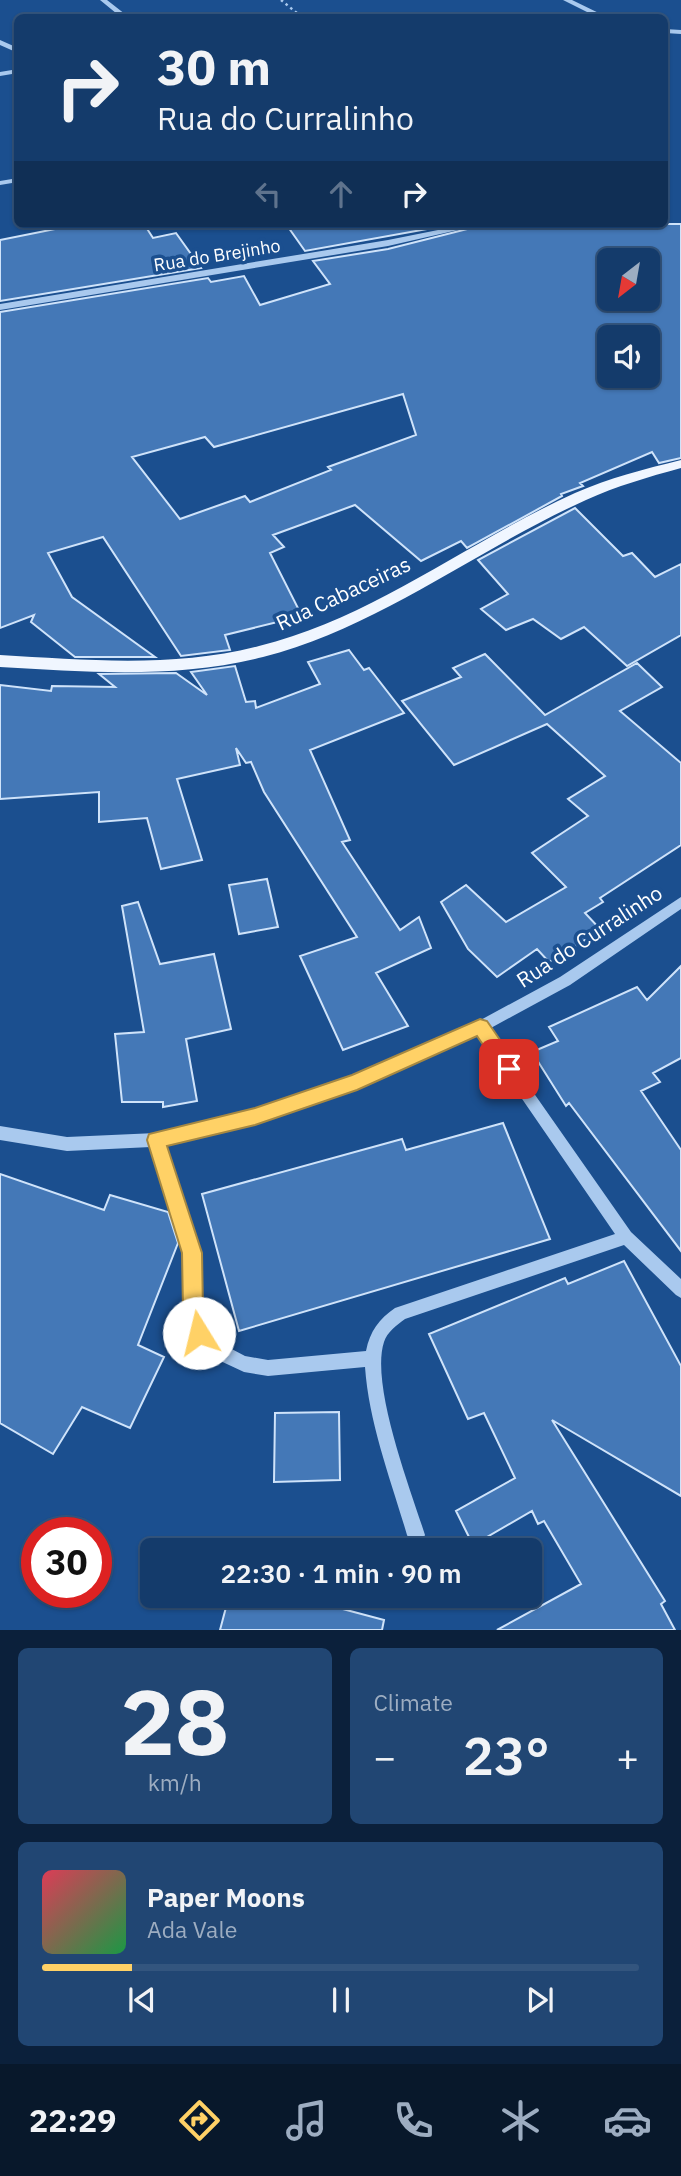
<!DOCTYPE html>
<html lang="en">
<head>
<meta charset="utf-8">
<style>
	body { margin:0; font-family:"IBM Plex Sans",sans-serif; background:#214673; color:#f1f3f6; height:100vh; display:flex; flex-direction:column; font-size:26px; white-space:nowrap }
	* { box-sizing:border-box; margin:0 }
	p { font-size:23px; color:#9dadc1 }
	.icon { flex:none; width:38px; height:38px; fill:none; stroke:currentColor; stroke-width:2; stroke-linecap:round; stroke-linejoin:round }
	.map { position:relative; height:1630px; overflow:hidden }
	.sheet { display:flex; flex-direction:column; gap:18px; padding:18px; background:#0b203b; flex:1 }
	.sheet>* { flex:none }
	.hud { position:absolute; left:14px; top:14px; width:654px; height:214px; border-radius:10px; box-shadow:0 2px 5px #0004,0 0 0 2px #33557e; background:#143b6b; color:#f1f3f6; overflow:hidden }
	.needle { width:46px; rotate:211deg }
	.tools { position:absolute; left:597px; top:248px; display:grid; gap:14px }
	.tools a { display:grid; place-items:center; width:63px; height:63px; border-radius:10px; background:#143b6b; box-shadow:0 2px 5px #0004,0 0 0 2px #33557e; font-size:35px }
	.speed { position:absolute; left:21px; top:1517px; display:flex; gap:14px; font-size:35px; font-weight:700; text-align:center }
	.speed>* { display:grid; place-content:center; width:91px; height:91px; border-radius:50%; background:#143b6b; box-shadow:0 2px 5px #0004,0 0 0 2px #33557e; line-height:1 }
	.speed .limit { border:10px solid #d22; background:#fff; color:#111 }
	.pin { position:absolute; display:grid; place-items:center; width:60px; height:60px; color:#fff; margin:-30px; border-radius:14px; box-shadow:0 4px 10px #0006 }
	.me { position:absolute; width:77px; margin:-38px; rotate:351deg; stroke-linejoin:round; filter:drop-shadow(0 0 5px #0008) }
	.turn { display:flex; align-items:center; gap:24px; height:147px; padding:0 28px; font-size:32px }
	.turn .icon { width:91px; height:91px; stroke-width:2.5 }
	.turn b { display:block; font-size:49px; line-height:60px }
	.lanes { display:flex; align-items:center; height:66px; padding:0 28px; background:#0003; justify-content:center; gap:35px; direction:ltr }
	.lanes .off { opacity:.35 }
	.big { font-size:52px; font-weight:600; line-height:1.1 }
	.sheet .card { flex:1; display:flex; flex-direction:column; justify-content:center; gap:10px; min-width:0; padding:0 24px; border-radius:10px; background:#214673 }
	.sheet .dial { align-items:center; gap:0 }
	.dial b { font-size:91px; line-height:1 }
	.song { display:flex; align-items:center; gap:21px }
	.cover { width:84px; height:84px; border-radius:10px; background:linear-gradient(135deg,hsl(350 70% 55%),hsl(140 70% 35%)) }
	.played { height:7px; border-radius:4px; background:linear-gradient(90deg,#ffd166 15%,#33557e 15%) }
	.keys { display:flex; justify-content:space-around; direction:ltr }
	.heat { display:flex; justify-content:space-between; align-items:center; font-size:38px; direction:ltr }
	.sheet .tiles { flex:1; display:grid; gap:18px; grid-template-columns:1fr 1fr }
	.card:last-child { grid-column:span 2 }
	.trip { position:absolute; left:140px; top:1538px; width:402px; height:70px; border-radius:10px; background:#143b6b; box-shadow:0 2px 5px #0004,0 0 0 2px #33557e; font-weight:600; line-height:70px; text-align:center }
	.menu { display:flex; height:112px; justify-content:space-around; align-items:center; background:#08182b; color:#9dadc1 }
	.menu .icon { width:49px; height:49px }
	.menu .active { color:#ffd166 }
	.menu b { font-size:32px; color:#f1f3f6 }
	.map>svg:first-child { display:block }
	.building { fill:#4478b7; stroke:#cfe3fa; stroke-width:2; fill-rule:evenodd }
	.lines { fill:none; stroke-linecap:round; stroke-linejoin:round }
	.path { stroke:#a9c9ee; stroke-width:2.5; stroke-dasharray:2.5 3.5; stroke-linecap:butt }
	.minor { fill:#a9c9ee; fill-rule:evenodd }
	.major { fill:#f0f6ff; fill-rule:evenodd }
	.route { fill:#ffd166; stroke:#a68842; stroke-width:2 }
	.labels { text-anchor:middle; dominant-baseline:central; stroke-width:7; stroke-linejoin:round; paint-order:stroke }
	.far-street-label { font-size:18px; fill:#fff; stroke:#1b4f8f }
	.street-label { font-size:21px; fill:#fff; stroke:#1b4f8f }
</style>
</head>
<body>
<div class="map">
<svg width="681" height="1630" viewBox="0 0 681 1630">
	<rect width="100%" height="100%" fill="#1b4f8f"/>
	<path class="building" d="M80 224H144L153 238 176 233 201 268 0 301V240Z
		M286 224H455L305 251Z
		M487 224H681V458L659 463 652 452 580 483 583 486 561 494 562 496 467 548 461 541 421 561 355 505 273 535 284 547 270 553 302 616 225 635 230 650 181 656 103 537 48 553 72 597 155 657H75L31 622 34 615 0 628V312L208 278 211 282 244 276 260 305 330 284 313 261 388 249ZM609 261H648V299H609ZM609 338H648V376H609ZM403 394 416 435 328 467 331 470 250 502 245 496 180 519 132 457 205 437 214 447Z
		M575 508 623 556 632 553 655 577 681 564V635L627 666 584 627 561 639 533 619 506 630 481 609 508 594 478 560Z
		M349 650 364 670 369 668 404 713 310 750 350 840 342 842 400 930 419 917 431 948 376 973 408 1026 343 1050 300 956 357 937 264 792 251 762 246 763 236 748 240 765 177 779 202 860 161 869 147 818 99 822V792L0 799V685L51 691 52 686 115 687 99 674 176 673 207 695 191 672 235 666 246 702 255 701 256 708 320 684 308 662Z
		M485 654 545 715 637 663 662 687 620 711 681 763V845L600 898 603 902 585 913 601 930 549 962 537 949 497 977 468 949 441 902 466 885 506 922 566 887 532 853 588 816 568 799 605 776 547 724 454 765 402 701 461 677 453 668Z
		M267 879 278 927 239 934 229 885Z
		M138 902 160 964 214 954 231 1029 186 1039 197 1101 163 1107V1102H122L115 1034 144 1032 122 906Z
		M681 966V1058L653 1073 660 1082 641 1091 681 1150V1251L569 1103 566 1106 532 1052 558 1041 549 1027 637 987 647 1000Z
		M503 1123 550 1239 239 1331 202 1194 402 1139 406 1150Z
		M0 1174 104 1210 110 1195 168 1212 178 1243 138 1345 164 1357 130 1428 82 1407 53 1454 0 1423Z
		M624 1261 681 1366V1496L552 1420 665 1601 661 1604 675 1630H497L581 1584 544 1521 538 1524 532 1511 473 1545 456 1511 515 1478 484 1413 468 1419 429 1334 565 1278 568 1284Z
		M339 1412 340 1480 274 1482 275 1413Z
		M229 1596H294L384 1620 382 1630H220Z"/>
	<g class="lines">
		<path class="path" d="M281 0 303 18"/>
		<path class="minor" d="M100 0H107L130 18H122Z
			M563 0H572L609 18H599Z
			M665 29 681 30V34L665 33Z
			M0 40 18 48V53L0 45Z
			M18 69V73L0 76V72Z
			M18 178V182L0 185V181Z
			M468 224H484L388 246 0 310V304L388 240Z
			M681 897V909L570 985 489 1029 631 1232 681 1279V1298L676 1295 624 1245 405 1319C397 1325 387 1332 384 1342 370 1385 411 1491 425 1535L422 1541 416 1544 410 1541 407 1535C391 1480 369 1424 365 1367L268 1376 244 1372 214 1358 193 1339 185 1311 184 1253 151 1147 67 1151 0 1140V1126L67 1137 156 1133 255 1111 378 1068 475 1023 560 977ZM478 1035 615 1234 395 1308C379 1319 370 1331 366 1351L268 1360 245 1356 226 1346 206 1328 201 1311 200 1253 165 1145 255 1123 382 1079Z"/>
		<path class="major" d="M681 460V468C648 477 617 486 586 500 477 549 380 627 263 657 177 679 88 672 0 667V655C87 660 174 668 259 646 373 618 469 541 575 493 609 478 645 469 681 460Z"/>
	</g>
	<path class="route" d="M480 1019 487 1021 516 1063 518 1069 516 1074H503L477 1036 357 1090 255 1125 167 1146 202 1253 203 1311 209 1333 206 1341 199 1343 191 1341 183 1311 182 1253 147 1140 149 1134 255 1108 352 1075Z"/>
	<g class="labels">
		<g class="far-street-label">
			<text transform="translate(217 255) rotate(-9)">Rua do Brejinho</text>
		</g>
		<g class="street-label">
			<text transform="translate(343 593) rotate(-25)">Rua Cabaceiras</text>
			<text transform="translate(589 936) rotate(-33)">Rua do Curralinho</text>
		</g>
	</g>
</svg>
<div class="tools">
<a><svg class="needle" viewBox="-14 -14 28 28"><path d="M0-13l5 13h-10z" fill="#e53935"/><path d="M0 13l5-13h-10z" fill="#9dadc1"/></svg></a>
<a><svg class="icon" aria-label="sound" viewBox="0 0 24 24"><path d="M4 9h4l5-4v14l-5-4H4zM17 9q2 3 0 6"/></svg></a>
</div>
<div class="speed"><div class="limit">30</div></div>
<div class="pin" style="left:509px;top:1069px;background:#d93025"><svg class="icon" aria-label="arrive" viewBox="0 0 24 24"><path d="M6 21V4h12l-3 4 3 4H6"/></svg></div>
<svg class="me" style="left:199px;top:1333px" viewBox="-20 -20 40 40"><circle r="19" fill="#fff"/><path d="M0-13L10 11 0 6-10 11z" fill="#ffd166"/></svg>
<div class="trip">22:30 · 1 min · 90 m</div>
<div class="hud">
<div class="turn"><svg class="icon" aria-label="right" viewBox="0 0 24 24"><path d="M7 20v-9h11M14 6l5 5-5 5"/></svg><div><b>30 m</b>Rua do Curralinho</div></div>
<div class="lanes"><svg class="icon off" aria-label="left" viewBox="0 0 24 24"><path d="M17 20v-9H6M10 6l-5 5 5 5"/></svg><svg class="icon off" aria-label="ahead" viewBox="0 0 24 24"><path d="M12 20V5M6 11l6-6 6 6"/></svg><svg class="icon" aria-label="right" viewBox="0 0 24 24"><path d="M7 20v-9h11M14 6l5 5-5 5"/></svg></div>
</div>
</div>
<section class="sheet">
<div class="tiles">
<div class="card dial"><b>28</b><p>km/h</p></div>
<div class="card"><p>Climate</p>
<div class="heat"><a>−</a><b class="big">23°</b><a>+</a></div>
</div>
<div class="card">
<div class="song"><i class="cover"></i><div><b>Paper Moons</b><p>Ada Vale</p></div></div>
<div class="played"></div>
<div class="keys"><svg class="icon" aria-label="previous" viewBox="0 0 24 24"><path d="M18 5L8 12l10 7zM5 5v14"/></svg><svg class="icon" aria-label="pause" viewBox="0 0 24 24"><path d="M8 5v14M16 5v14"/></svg><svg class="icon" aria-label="next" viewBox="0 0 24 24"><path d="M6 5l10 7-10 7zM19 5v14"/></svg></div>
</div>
</div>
</section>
<nav class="menu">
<b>22:29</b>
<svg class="icon active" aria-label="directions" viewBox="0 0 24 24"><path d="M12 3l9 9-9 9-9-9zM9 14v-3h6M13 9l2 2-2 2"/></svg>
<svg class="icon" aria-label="music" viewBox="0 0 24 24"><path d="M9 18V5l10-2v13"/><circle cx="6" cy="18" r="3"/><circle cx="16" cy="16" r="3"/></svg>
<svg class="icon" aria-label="phone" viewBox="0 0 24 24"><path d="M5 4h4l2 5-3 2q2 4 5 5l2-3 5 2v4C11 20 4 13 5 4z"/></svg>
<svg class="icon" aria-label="climate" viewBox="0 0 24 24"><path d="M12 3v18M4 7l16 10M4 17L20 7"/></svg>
<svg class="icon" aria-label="car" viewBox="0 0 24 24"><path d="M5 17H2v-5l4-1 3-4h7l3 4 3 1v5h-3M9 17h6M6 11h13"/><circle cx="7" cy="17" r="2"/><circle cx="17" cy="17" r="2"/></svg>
</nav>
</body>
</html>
